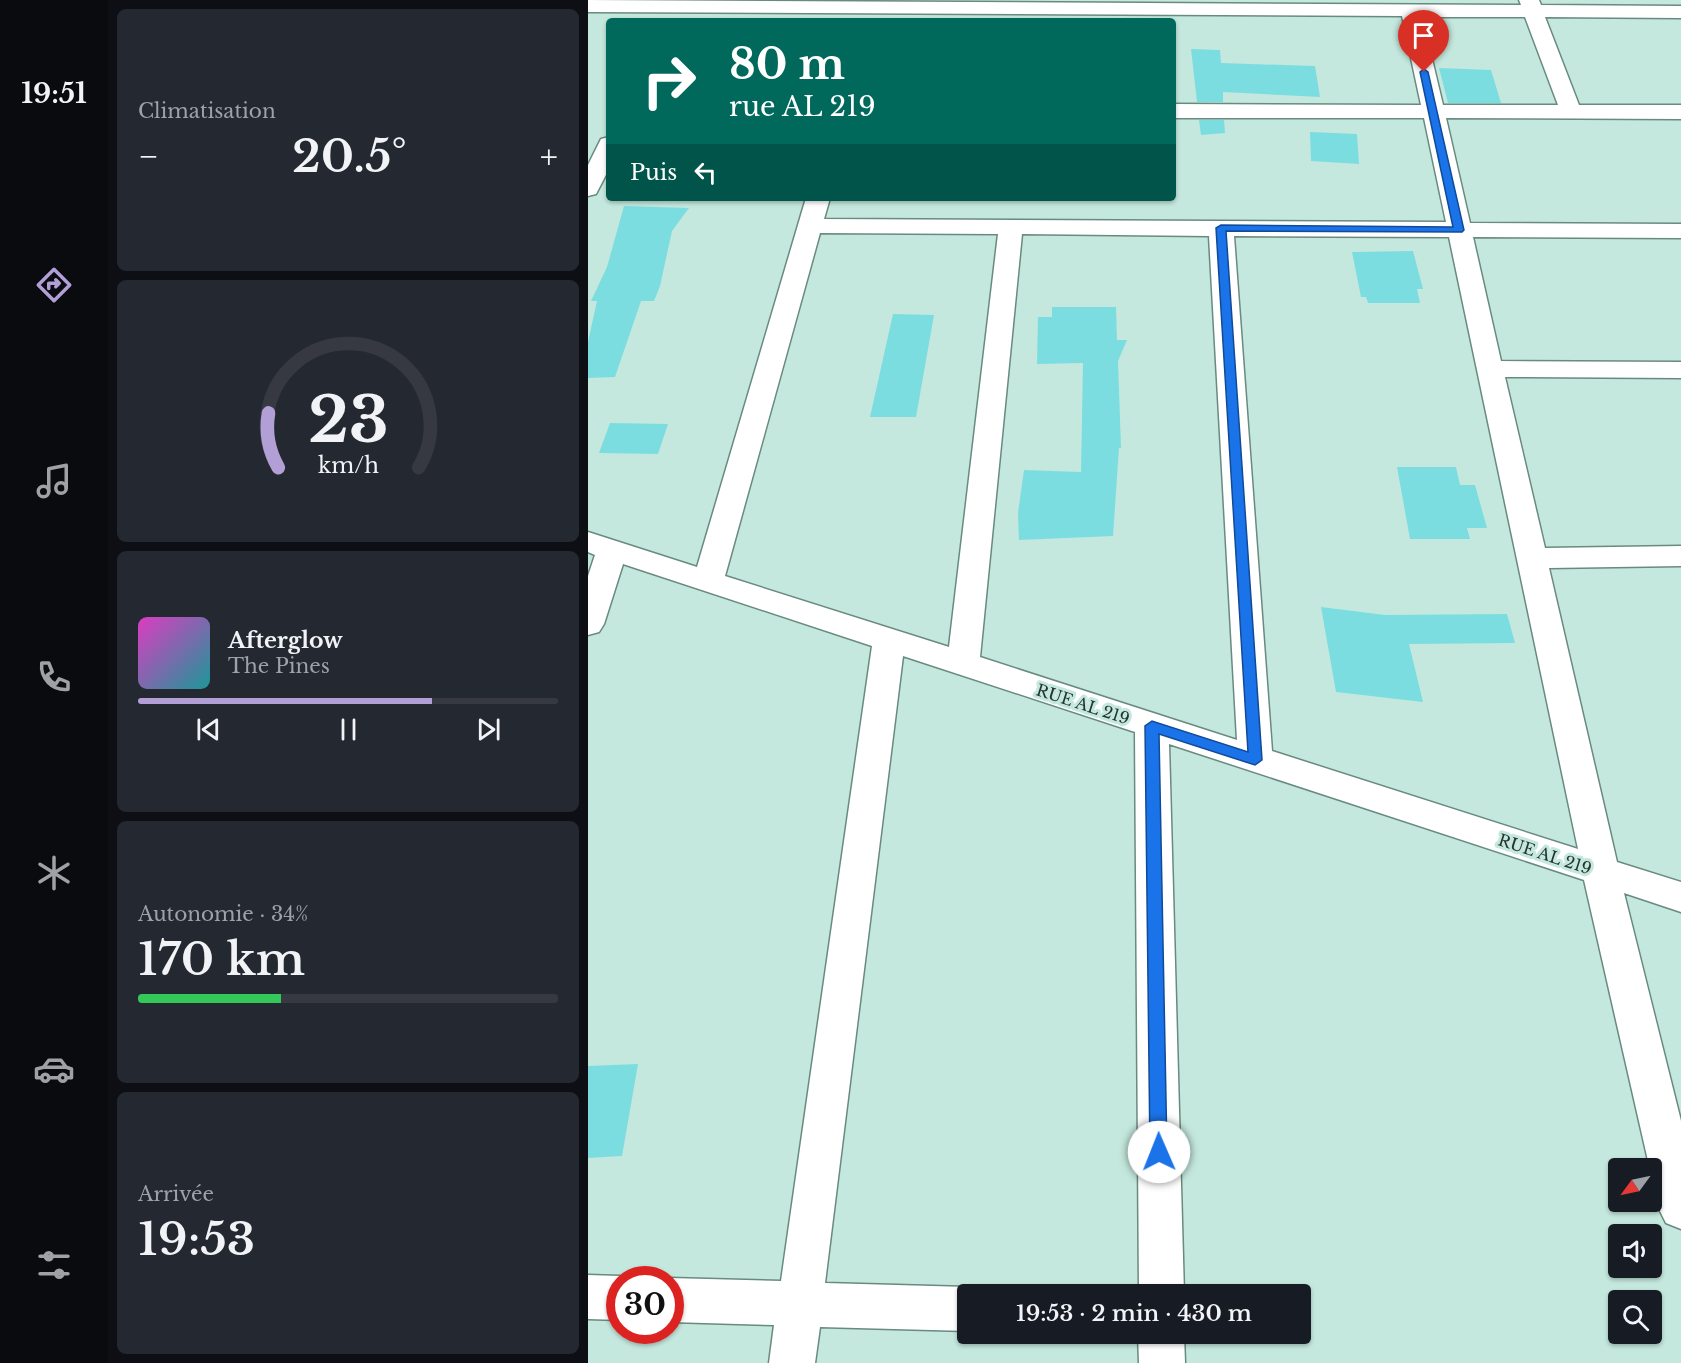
<!DOCTYPE html>
<html lang="fr">
<head>
<meta charset="utf-8">
<style>
	body { margin:0; font-family:"Libre Baskerville",serif; background:#242831; color:#f1f3f6; height:100vh; display:flex; flex-direction:column; font-size:22px; white-space:nowrap }
	* { box-sizing:border-box; margin:0 }
	p { font-size:20px; color:#9ea1a6 }
	.icon { flex:none; width:33px; height:33px; fill:none; stroke:currentColor; stroke-width:2; stroke-linecap:round; stroke-linejoin:round }
	.map { position:relative; flex:1; overflow:hidden }
	.side { display:flex; flex-direction:column; gap:9px; padding:9px; background:#0d0f14; width:480px }
	.side>* { flex:none }
	.top-card { position:absolute; left:18px; top:18px; width:570px; height:183px; border-radius:6px; box-shadow:0 2px 4px #0004; background:#00695c; color:#fff; overflow:hidden }
	.needle { width:39px; rotate:237deg }
	.buttons { position:absolute; left:1020px; top:1158px; display:grid; gap:12px }
	.buttons a { display:grid; place-items:center; width:54px; height:54px; border-radius:6px; background:#171b24; box-shadow:0 2px 4px #0004; font-size:30px }
	.speed { position:absolute; left:18px; top:1266px; display:flex; gap:12px; font-size:30px; font-weight:700; text-align:center }
	.speed>* { display:grid; place-content:center; width:78px; height:78px; border-radius:50%; background:#171b24; box-shadow:0 2px 4px #0004; line-height:1 }
	.speed .limit { border:9px solid #d22; background:#fff; color:#111 }
	.pin { position:absolute; display:grid; place-items:center; width:51px; height:51px; color:#fff; margin:-62px -26px; border-radius:50% 50% 50% 0; rotate:-45deg; box-shadow:0 0 6px #0007 }
	.pin .icon { rotate:45deg }
	.me { position:absolute; width:66px; margin:-33px; rotate:359deg; stroke-linejoin:round; filter:drop-shadow(0 0 4px #0008) }
	.turn { display:flex; align-items:center; gap:21px; height:126px; padding:0 24px; font-size:27px }
	.turn .icon { width:78px; height:78px; stroke-width:2.5 }
	.turn b { display:block; font-size:42px; line-height:51px }
	.then { display:flex; align-items:center; height:57px; padding:0 24px; background:#0003; gap:12px; font-size:22px }
	.big { font-size:45px; font-weight:600; line-height:1.1 }
	.side .tile { flex:1; display:flex; flex-direction:column; justify-content:center; gap:9px; min-width:0; padding:0 21px; border-radius:9px; background:#242831 }
	.side .dial { align-items:center; gap:0 }
	.dial svg { height:156px; overflow:visible; fill:none; stroke:#363941; stroke-width:7; stroke-linecap:round; text-anchor:middle }
	.dial text { fill:#f1f3f6; stroke:none }
	.song { display:flex; align-items:center; gap:18px }
	.cover { width:72px; height:72px; border-radius:9px; background:linear-gradient(135deg,hsl(310 70% 55%),hsl(180 70% 35%)) }
	.played { height:6px; border-radius:3px; background:linear-gradient(90deg,#b29fd6 70%,#363941 70%) }
	.keys { display:flex; justify-content:space-around; direction:ltr }
	.heat { display:flex; justify-content:space-between; align-items:center; font-size:33px; direction:ltr }
	.charge { height:9px; border-radius:4px; background:linear-gradient(90deg,#34c759 34%,#363941 0) }
	.trip { position:absolute; left:369px; top:1284px; width:354px; height:60px; border-radius:6px; background:#171b24; box-shadow:0 2px 4px #0004; font-weight:600; line-height:60px; text-align:center }
	main { display:flex; flex:1; min-height:0 }
	.menu { display:flex; flex-direction:column; width:108px; justify-content:space-around; align-items:center; background:#090b0e; color:#9ea1a6 }
	.menu .icon { width:42px; height:42px }
	.menu .current { color:#b29fd6 }
	.menu b { font-size:27px; color:#f1f3f6 }
	.map>svg:first-child { display:block }
	.building { fill:#7cdde1 }
	.lines { fill:none; stroke-linecap:round; stroke-linejoin:round }
	.minor-casing { stroke:#698a80; stroke-width:3 }
	.minor { fill:#fff; fill-rule:evenodd }
	.route { fill:#1a73e8; stroke:#114b97; stroke-width:1.5 }
	.labels { text-anchor:middle; dominant-baseline:central; stroke-width:6; stroke-linejoin:round; paint-order:stroke }
	.street-label { font-size:16px; fill:#263430; stroke:#c4e8dd }
</style>
</head>
<body>
<main>
<nav class="menu">
<b>19:51</b>
<svg class="icon current" aria-label="directions" viewBox="0 0 24 24"><path d="M12 3l9 9-9 9-9-9zM9 14v-3h6M13 9l2 2-2 2"/></svg>
<svg class="icon" aria-label="music" viewBox="0 0 24 24"><path d="M9 18V5l10-2v13"/><circle cx="6" cy="18" r="3"/><circle cx="16" cy="16" r="3"/></svg>
<svg class="icon" aria-label="phone" viewBox="0 0 24 24"><path d="M5 4h4l2 5-3 2q2 4 5 5l2-3 5 2v4C11 20 4 13 5 4z"/></svg>
<svg class="icon" aria-label="climate" viewBox="0 0 24 24"><path d="M12 3v18M4 7l16 10M4 17L20 7"/></svg>
<svg class="icon" aria-label="car" viewBox="0 0 24 24"><path d="M5 17H2v-5l4-1 3-4h7l3 4 3 1v5h-3M9 17h6M6 11h13"/><circle cx="7" cy="17" r="2"/><circle cx="17" cy="17" r="2"/></svg>
<svg class="icon" aria-label="filters" viewBox="0 0 24 24"><path d="M4 7h16M4 17h16"/><circle cx="9" cy="7" r="2"/><circle cx="15" cy="17" r="2"/></svg>
</nav>
<section class="side">
<div class="tile"><p>Climatisation</p>
<div class="heat"><a>−</a><b class="big">20.5°</b><a>+</a></div>
</div>
<div class="tile dial"><svg viewBox="0 0 100 80">
<path d="M14 69A42 42 0 1 1 86 69"/>
<path d="M14 69A42 42 0 0 1 9 41" stroke="#b29fd6"/>
<text x="50" y="56" font-size="32" font-weight="700">23</text>
<text x="50" y="72" font-size="11">km/h</text>
</svg></div>
<div class="tile">
<div class="song"><i class="cover"></i><div><b>Afterglow</b><p>The Pines</p></div></div>
<div class="played"></div>
<div class="keys"><svg class="icon" aria-label="previous" viewBox="0 0 24 24"><path d="M18 5L8 12l10 7zM5 5v14"/></svg><svg class="icon" aria-label="pause" viewBox="0 0 24 24"><path d="M8 5v14M16 5v14"/></svg><svg class="icon" aria-label="next" viewBox="0 0 24 24"><path d="M6 5l10 7-10 7zM19 5v14"/></svg></div>
</div>
<div class="tile"><p>Autonomie · 34%</p><b class="big">170 km</b><div class="charge"></div></div>
<div class="tile"><p>Arrivée</p><b class="big">19:53</b></div>
</section>
<div class="map">
<svg width="1093" height="1363" viewBox="0 0 1093 1363">
	<rect width="100%" height="100%" fill="#c4e8dd"/>
	<path class="building" d="M603 49 632 50 633 63 727 66 732 97 635 92V102H609Z
		M851 68 903 70 913 103H860Z
		M611 120H636L637 133 613 135Z
		M722 132 769 134 771 164 723 161Z
		M36 206 101 208 84 231 72 286 66 301H53L27 377 0 378V342L9 301H3L19 267Z
		M825 251 835 289H829L832 303H780L778 297H773L764 252Z
		M464 307H528L529 340H539L530 361 533 448H531L525 536 431 540 430 513 436 470 493 472 495 363 449 364 450 317H464Z
		M305 314 346 315 328 417H282Z
		M22 423 80 424 70 454 11 453Z
		M809 467H868L872 485H887L899 528H879L882 539H822Z
		M733 607 797 615 919 614 927 643 821 644 835 702 748 692Z
		M50 1064 34 1156 0 1158V1066Z"/>
	<g class="lines">
		<g class="minor-casing">
			<path id="minor" d="M0 0 933 5 931 0H951L953 5 1093 6V18L957 17 991 105H1093V119L858 118 882 223 1093 224V238L885 237 913 361 1093 362V378L917 377 957 548 1093 546V566L961 568 1029 862 1093 882V912L1036 893 1093 1121V1229L1078 1223 1071 1209 996 880 581 744 596 1294H551L547 732 315 656 237 1283 380 1287 397 1294H380V1331L232 1327 227 1363H181L186 1325 82 1322V1280H79L82 1278 193 1281 284 646 35 564 16 624 11 632 0 635V576L7 555 0 552V532L109 567 218 198H242L236 219 858 222 836 118H585V104L833 105 814 16 0 12ZM834 17H937L970 105H855ZM232 233 410 234 361 647 137 576ZM434 234 621 236 649 740 392 657ZM646 236 861 237 990 849 684 751Z
				M21 137V169L8 194 0 196V165L13 139Z
				M0 1275 32 1276 40 1280H32V1320L0 1319Z
				M550 1334H596L597 1363H551Z"/>
		</g>
		<use href="#minor" class="minor"/>
	</g>
	<path class="route" d="M836 69 840 72 876 230 874 232 638 231 674 760 667 765 571 734 579 1152 577 1158 571 1160 565 1158 562 1152 557 726 564 721 660 752 628 228 633 225 865 227 832 72Z"/>
	<g class="labels">
		<g class="street-label">
			<text transform="translate(495 704) rotate(18)">RUE AL 219</text>
			<text transform="translate(957 854) rotate(18)">RUE AL 219</text>
		</g>
	</g>
</svg>
<div class="buttons">
<a><svg class="needle" viewBox="-14 -14 28 28"><path d="M0-13l5 13h-10z" fill="#e53935"/><path d="M0 13l5-13h-10z" fill="#9ea1a6"/></svg></a>
<a><svg class="icon" aria-label="sound" viewBox="0 0 24 24"><path d="M4 9h4l5-4v14l-5-4H4zM17 9q2 3 0 6"/></svg></a>
<a><svg class="icon" aria-label="search" viewBox="0 0 24 24"><circle cx="10" cy="10" r="6"/><path d="M15 15l6 6"/></svg></a>
</div>
<div class="speed"><div class="limit">30</div></div>
<div class="pin" style="left:836px;top:72px;background:#d93025"><svg class="icon" aria-label="arrive" viewBox="0 0 24 24"><path d="M6 21V4h12l-3 4 3 4H6"/></svg></div>
<svg class="me" style="left:571px;top:1152px" viewBox="-20 -20 40 40"><circle r="19" fill="#fff"/><path d="M0-13L10 11 0 6-10 11z" fill="#1a73e8"/></svg>
<div class="trip">19:53 · 2 min · 430 m</div>
<div class="top-card">
<div class="turn"><svg class="icon" aria-label="right" viewBox="0 0 24 24"><path d="M7 20v-9h11M14 6l5 5-5 5"/></svg><div><b>80 m</b>rue AL 219</div></div>
<div class="then">Puis<svg class="icon" aria-label="left" viewBox="0 0 24 24"><path d="M17 20v-9H6M10 6l-5 5 5 5"/></svg></div>
</div>
</div>
</main>
</body>
</html>
